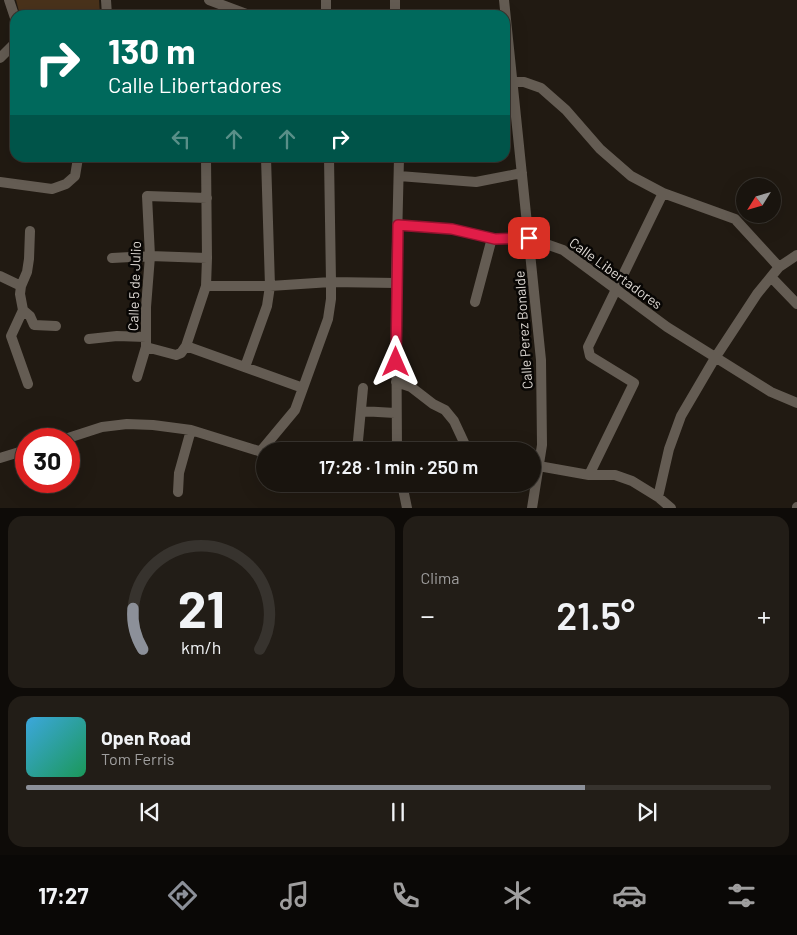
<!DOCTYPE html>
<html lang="es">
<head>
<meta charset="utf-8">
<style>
	body { margin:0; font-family:Barlow,sans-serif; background:#221d17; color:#f1f3f6; height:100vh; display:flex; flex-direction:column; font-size:19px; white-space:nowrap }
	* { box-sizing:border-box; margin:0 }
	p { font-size:16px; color:#9f9e9e }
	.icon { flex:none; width:28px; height:28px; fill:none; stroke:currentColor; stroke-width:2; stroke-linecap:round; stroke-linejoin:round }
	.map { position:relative; height:508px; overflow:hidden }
	.side { display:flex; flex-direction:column; gap:8px; padding:8px; background:#0e0b08; flex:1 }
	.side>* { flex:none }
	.top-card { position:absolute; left:10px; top:10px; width:500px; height:152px; border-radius:15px; box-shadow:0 5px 20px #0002,0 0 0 1px #37332e; background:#00695c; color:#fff; overflow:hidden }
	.needle { width:32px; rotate:233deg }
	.buttons { position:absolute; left:736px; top:178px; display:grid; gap:10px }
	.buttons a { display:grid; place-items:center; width:45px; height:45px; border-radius:50%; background:#19140e; box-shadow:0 5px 20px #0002,0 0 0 1px #37332e; font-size:25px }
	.speed { position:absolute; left:15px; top:428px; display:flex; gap:10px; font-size:25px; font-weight:700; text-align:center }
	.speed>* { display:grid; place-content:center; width:65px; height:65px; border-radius:50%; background:#19140e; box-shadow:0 5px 20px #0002,0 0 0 1px #37332e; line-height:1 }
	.speed .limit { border:8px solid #d22; background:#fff; color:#111 }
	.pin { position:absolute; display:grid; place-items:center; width:42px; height:42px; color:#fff; margin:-21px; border-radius:10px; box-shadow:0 2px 8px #0006 }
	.me { position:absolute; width:55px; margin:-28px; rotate:0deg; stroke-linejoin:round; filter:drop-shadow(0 0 4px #0008) }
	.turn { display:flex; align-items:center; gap:18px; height:105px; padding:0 15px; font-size:22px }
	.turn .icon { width:65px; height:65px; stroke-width:2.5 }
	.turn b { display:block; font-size:35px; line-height:42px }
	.lanes { display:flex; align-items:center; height:48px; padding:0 15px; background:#0003; justify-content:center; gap:25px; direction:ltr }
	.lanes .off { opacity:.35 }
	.big { font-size:38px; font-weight:600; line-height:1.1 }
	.side .card { flex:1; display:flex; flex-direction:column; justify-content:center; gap:8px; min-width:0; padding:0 18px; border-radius:15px; background:#221d17 }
	.side .dial { align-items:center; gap:0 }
	.dial svg { height:130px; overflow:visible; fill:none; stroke:#37332e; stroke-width:7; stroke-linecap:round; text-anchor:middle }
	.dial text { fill:#f1f3f6; stroke:none }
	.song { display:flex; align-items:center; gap:15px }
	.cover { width:60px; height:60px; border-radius:8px; background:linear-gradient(135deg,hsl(200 70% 55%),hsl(150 70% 35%)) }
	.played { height:5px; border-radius:2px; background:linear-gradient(90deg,#8c9099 75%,#37332e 75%) }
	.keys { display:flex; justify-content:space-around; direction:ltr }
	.heat { display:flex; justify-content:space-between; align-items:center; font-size:28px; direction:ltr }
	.side .tiles { flex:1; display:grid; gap:8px; grid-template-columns:1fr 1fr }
	.card:last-child { grid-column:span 2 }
	.trip { position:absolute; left:256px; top:442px; width:285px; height:50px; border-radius:25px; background:#19140e; box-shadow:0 5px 20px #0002,0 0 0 1px #37332e; font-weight:600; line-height:50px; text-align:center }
	.dock { display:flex; height:80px; justify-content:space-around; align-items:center; background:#0a0806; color:#9f9e9e }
	.dock .icon { width:35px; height:35px }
	.dock .active { color:#8c9099 }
	.dock b { font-size:22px; color:#f1f3f6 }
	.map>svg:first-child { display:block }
	.garden { fill:#49321b }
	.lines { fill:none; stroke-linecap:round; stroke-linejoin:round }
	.minor { stroke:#645c53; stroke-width:10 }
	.route-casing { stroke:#92132f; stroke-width:12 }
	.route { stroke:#e11d48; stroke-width:9 }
	.labels { text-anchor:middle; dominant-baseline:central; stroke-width:5; stroke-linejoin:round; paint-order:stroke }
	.street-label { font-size:14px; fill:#ddd8d3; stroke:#080604 }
</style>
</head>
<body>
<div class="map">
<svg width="797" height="508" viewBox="0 0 797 508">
	<rect width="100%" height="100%" fill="#211a12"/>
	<path class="garden" d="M16 0H99L100 15H20Z"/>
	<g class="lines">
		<path class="minor" d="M9 0 15 18
			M106 0 107 15
			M209 0 249 15
			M326 0V15
			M395 0V15
			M504 0 541 360 542 445 532 508
			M0 58 15 43
			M513 82H524L541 88 566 110 600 149 631 176 663 193 735 219 779 267
			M399 176 476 182 522 173
			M0 182 52 189 66 184 75 176 78 158
			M398 225 452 229 495 239 529 238 563 250 667 327 771 392 797 403
			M112 258 150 256 207 258
			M0 276 21 286
			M771 277 797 304
			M206 286H270L331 282 396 283
			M475 302 492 238
			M23 310 30 316 34 325 56 326
			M89 339 117 336 146 337
			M186 346 303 388
			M146 347 176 355 181 353 186 346 206 286 207 258 206 158
			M245 367 267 306 270 286 266 158
			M137 377 146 347V307L150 256 147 196 207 198
			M396 382 411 387 433 404 445 410 454 421 468 451
			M28 384 11 336 23 310 20 294 21 286 27 272 29 259 30 231
			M361 411 395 413
			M65 439 102 427 127 424 153 425 191 430 265 453
			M357 451 363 388
			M397 451 396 283 399 158
			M493 451H495
			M260 452 295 410 328 319 331 299V282L329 158
			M0 458 26 450
			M533 465 589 475H615L632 481 658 497 671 508
			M589 475 634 383 590 356 588 347 663 193
			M402 484 407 508
			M178 492 179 473 191 430
			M658 497 669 449 681 416 715 358 757 294 779 267 797 255
			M797 508V507"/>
	</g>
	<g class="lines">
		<g class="route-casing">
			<path id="route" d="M396 362 398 225 452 229 495 239 529 238"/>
		</g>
		<use href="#route" class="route"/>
	</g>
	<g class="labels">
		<g class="street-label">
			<text transform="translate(616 273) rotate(36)">Calle Libertadores</text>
			<text transform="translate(134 286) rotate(-88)">Calle 5 de Julio</text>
			<text transform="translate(523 330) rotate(-94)">Calle Perez Bonalde</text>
		</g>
	</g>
</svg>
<div class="buttons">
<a><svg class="needle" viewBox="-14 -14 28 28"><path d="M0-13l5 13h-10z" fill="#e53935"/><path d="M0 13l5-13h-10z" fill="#9f9e9e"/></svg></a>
</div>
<div class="speed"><div class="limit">30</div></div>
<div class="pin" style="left:529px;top:238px;background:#d93025"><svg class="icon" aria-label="arrive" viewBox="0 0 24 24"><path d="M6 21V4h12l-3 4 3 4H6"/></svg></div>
<svg class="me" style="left:396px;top:362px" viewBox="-20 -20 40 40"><path d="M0-17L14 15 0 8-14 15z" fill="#e11d48" stroke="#fff" stroke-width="4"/></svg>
<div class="trip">17:28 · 1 min · 250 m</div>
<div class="top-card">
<div class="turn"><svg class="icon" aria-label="right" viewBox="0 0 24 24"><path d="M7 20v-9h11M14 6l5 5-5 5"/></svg><div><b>130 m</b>Calle Libertadores</div></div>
<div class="lanes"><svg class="icon off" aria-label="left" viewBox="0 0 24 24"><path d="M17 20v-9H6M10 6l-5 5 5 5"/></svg><svg class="icon off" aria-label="ahead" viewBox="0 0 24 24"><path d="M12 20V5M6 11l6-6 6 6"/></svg><svg class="icon off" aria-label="ahead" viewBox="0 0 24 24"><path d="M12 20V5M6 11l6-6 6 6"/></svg><svg class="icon" aria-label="right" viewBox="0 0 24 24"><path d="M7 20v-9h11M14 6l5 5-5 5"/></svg></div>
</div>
</div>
<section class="side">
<div class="tiles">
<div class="card dial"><svg viewBox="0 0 100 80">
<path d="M14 69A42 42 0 1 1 86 69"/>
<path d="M14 69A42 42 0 0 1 8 44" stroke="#8c9099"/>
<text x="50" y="56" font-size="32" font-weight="700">21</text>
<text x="50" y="72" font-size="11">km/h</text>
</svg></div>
<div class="card"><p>Clima</p>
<div class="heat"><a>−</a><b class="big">21.5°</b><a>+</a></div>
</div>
<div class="card">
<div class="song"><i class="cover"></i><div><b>Open Road</b><p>Tom Ferris</p></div></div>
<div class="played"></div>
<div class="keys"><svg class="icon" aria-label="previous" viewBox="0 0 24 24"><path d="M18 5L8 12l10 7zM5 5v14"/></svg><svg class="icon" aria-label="pause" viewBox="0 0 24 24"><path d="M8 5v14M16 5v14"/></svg><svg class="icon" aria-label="next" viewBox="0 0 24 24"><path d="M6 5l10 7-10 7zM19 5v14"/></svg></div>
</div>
</div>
</section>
<nav class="dock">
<b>17:27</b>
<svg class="icon active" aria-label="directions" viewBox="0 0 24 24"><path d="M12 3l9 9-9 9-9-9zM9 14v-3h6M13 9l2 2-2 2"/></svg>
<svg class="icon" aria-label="music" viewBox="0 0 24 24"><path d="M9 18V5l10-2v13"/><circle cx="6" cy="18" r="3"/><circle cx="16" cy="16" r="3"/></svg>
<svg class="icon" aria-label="phone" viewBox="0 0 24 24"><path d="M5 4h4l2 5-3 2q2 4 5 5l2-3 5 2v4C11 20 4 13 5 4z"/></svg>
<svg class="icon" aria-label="climate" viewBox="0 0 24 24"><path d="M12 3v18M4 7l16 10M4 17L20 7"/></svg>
<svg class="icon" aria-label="car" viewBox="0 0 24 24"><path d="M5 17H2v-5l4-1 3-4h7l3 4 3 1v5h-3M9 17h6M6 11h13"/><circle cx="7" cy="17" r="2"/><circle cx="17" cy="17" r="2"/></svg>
<svg class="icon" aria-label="filters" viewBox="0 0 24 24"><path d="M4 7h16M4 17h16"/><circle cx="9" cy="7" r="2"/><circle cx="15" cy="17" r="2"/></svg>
</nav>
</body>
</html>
